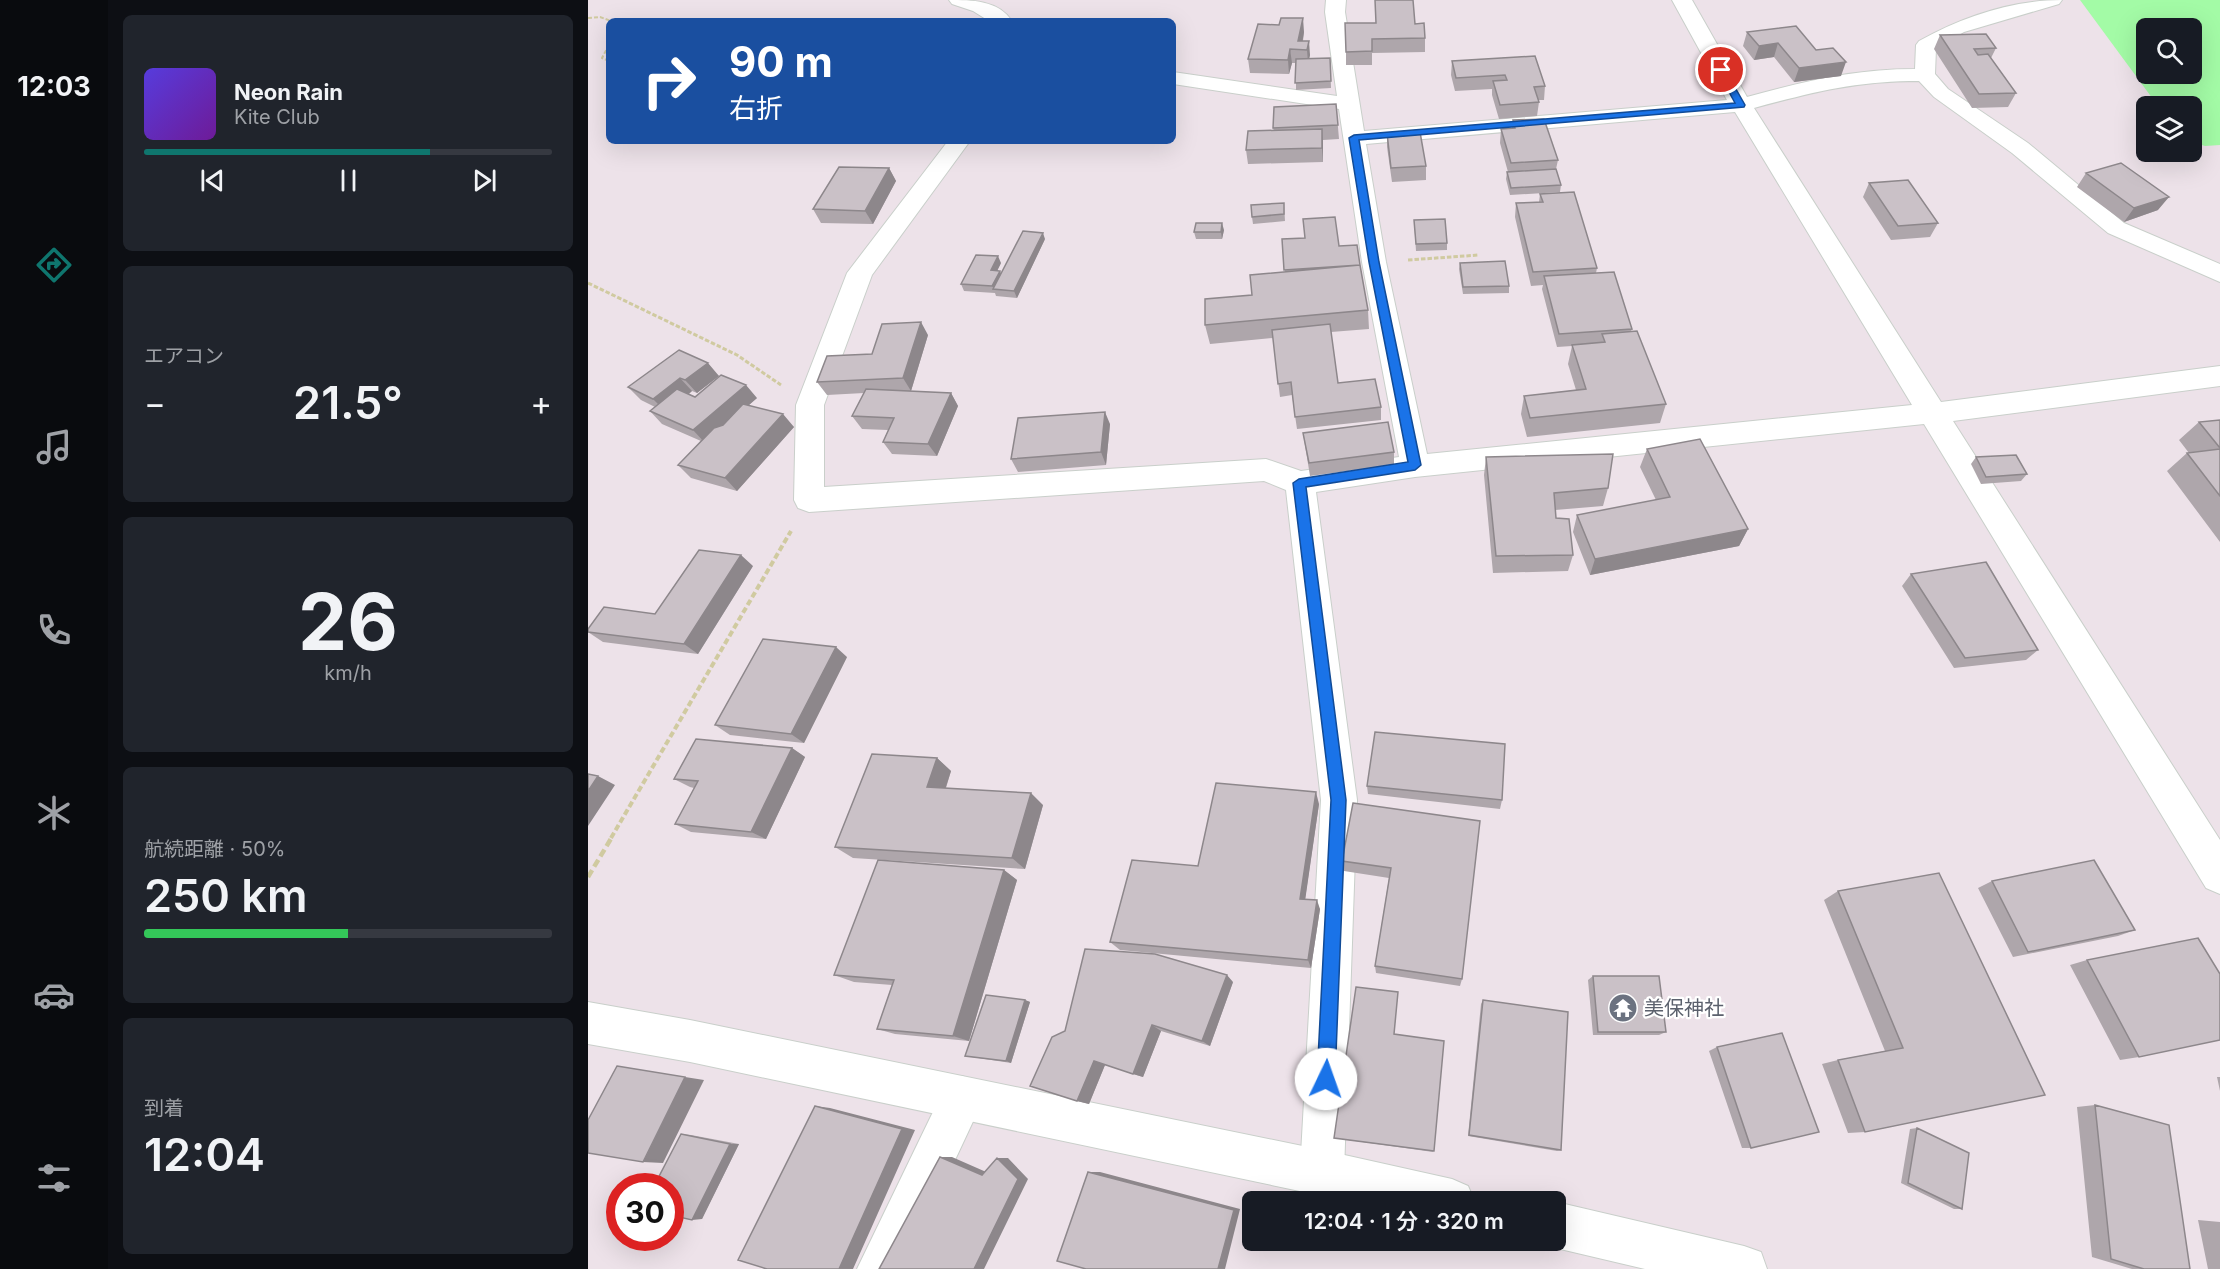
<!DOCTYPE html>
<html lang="ja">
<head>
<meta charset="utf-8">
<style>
	body { margin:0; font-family:Inter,"Noto Sans JP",sans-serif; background:#20242c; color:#f1f3f6; height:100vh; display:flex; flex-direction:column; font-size:22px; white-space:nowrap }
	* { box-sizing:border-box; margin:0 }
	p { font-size:20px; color:#9ea1a6 }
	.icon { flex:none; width:33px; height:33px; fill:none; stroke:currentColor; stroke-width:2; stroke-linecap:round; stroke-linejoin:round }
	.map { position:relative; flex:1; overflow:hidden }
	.sheet { display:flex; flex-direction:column; gap:15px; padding:15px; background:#0d0f14; width:480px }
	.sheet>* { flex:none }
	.hud { position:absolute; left:18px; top:18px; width:570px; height:126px; border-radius:9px; box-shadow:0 6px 24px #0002; background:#1a4fa0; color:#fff; overflow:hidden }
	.tools { position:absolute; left:1548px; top:18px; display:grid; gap:12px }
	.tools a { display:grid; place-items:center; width:66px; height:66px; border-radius:9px; background:#171b24; box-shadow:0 6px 24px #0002; font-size:30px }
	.speed { position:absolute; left:18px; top:1173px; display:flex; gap:12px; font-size:30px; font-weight:700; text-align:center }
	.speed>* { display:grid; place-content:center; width:78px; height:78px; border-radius:50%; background:#171b24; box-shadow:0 6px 24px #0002; line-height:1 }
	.speed .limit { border:9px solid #d22; background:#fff; color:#111 }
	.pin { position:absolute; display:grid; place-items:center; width:51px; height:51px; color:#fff; margin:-26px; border:3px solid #fff; border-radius:50%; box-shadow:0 2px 6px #0007 }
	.me { position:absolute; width:66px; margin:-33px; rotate:3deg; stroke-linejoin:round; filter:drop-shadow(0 0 4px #0008) }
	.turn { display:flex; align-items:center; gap:21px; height:126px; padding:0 24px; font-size:27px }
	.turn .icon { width:78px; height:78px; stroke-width:2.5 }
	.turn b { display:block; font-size:42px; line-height:51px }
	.big { font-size:45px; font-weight:600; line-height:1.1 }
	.sheet .tile { flex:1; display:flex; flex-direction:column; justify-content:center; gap:9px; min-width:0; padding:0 21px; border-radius:9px; background:#20242c }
	.sheet .dial { align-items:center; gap:0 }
	.dial b { font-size:78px; line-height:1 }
	.song { display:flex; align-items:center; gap:18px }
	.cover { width:72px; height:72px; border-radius:9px; background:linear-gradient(135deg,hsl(250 70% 55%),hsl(280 70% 35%)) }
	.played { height:6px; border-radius:3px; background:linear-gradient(90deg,#0f766e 70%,#363941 70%) }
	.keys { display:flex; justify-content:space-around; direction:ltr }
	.heat { display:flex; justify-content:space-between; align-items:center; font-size:33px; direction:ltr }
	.charge { height:9px; border-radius:4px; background:linear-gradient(90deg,#34c759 50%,#363941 0) }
	.trip { position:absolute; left:654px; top:1191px; width:324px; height:60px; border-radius:9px; background:#171b24; box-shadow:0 6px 24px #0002; font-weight:600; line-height:60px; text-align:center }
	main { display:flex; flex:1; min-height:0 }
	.tabs { display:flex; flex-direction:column; width:108px; justify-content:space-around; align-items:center; background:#090b0e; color:#9ea1a6 }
	.tabs .icon { width:42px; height:42px }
	.tabs .active { color:#0f766e }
	.tabs b { font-size:27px; color:#f1f3f6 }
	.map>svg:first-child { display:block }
	.water { fill:#a3fba6; fill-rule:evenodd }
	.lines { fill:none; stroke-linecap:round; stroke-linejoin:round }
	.minor-casing { stroke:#c9cfca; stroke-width:2 }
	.tertiary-casing { stroke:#c9cfca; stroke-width:2 }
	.path-far3 { stroke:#d0caa0; stroke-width:2; stroke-dasharray:4 2; stroke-linecap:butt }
	.path-far2 { stroke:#d0caa0; stroke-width:3; stroke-dasharray:4.5 2; stroke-linecap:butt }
	.path-far1 { stroke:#d0caa0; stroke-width:4; stroke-dasharray:6 3; stroke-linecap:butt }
	.path { stroke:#d0caa0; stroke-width:4.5; stroke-dasharray:8 4; stroke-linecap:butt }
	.minor { fill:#fff; fill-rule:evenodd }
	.tertiary { fill:#fff; fill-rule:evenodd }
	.wall { fill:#aea6ab }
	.shaded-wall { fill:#8d878b }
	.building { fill:#cac1c7; stroke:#8d878b; stroke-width:1.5 }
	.route { fill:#1a73e8; stroke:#114b97; stroke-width:1.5 }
	.labels { text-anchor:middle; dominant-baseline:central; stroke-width:4.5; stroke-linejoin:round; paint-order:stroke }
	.near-worship-label { font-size:20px; fill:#5b616d; stroke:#fff; text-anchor:start }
</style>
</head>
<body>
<main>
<nav class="tabs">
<b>12:03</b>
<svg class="icon active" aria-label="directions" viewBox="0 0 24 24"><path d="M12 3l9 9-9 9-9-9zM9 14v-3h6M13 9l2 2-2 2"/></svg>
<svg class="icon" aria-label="music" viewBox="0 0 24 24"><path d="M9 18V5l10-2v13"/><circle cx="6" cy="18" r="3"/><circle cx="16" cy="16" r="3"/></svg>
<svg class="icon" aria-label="phone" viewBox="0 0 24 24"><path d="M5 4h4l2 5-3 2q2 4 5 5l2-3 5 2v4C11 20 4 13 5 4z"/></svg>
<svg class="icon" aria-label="climate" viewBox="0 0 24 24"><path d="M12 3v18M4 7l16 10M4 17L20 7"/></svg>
<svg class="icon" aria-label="car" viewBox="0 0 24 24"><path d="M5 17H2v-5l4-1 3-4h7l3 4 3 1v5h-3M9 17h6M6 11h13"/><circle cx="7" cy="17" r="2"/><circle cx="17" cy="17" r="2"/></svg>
<svg class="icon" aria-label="filters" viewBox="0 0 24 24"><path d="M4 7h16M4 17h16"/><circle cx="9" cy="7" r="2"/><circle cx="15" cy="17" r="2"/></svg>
</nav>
<section class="sheet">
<div class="tile">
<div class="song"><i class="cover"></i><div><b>Neon Rain</b><p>Kite Club</p></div></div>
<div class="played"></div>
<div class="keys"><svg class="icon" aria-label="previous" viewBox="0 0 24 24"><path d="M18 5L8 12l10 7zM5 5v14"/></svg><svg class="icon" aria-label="pause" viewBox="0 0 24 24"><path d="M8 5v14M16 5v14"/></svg><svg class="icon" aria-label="next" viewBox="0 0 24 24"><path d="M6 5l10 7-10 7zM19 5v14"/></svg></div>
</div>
<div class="tile"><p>エアコン</p>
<div class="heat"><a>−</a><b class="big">21.5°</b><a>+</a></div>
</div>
<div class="tile dial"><b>26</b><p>km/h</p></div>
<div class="tile"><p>航続距離 · 50%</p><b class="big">250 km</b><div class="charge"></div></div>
<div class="tile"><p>到着</p><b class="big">12:04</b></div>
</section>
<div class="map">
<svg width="1632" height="1269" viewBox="0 0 1632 1269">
	<rect width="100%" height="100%" fill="#ede2e9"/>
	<path class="water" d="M1492 0H1632V145L1617 146 1604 142V106H1570ZM1558 28H1604V74H1558Z"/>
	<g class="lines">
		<g class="minor-casing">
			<path id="minor" d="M361 0C384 0 410 0 424 21H401L385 11 364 4Z
				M738 0H758L757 12 776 131 1139 100 1084 0H1104L1159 97C1218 81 1266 69 1327 69L1328 45 1331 41C1374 17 1424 0 1474 0L1471 4 1376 32 1348 48 1347 74 1360 89 1440 143 1536 223 1632 264V282L1520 233 1424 153 1346 97 1331 81C1269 81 1225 92 1166 108L1353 402 1632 366V386L1365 421 1632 840V894L1618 888 1336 424 827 477 728 492 769 800 756 1172 750 1188 734 1194 718 1188 712 1172 733 800 698 490 676 481 221 512 210 508 206 500 208 405 259 273 360 141H382L284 275 236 405V487L678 459 713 471 811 457 774 262 751 109 585 84V72L749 96 737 12ZM1147 112 1324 405 839 454 798 262 778 144Z
				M374 1076 389 1083 396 1098 316 1269H269L359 1083Z"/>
		</g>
		<g class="tertiary-casing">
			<path id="tertiary" d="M0 1002 102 1020 734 1150 864 1179 880 1186 887 1202H764L102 1062 0 1044Z
				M968 1202 1156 1246 1173 1252 1179 1269H1057L968 1248 951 1240H968Z"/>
		</g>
		<path class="path-far3" d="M0 18 12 17 23 21
			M21 45 14 58 21 61"/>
		<path class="path-far2" d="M820 260 891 255
			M0 283 149 355 193 385"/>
		<path class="path-far1" d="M23 838 203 531"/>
		<path class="path" d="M0 877 24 837"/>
		<use href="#minor" class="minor"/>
		<use href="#tertiary" class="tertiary"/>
	</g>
	<path class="wall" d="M788 23 827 24 837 38V52L784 53V65H758V52Z
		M716 32 715 41 722 55 721 59 742 58 743 88 708 90V63H704L701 74 662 73 660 59Z
		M1159 32 1228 50 1253 76 1206 82 1186 57 1166 60 1155 46Z
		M1352 35 1408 48 1403 58 1428 93 1420 107 1384 108 1346 49Z
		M947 56 957 86 956 100H950L951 102 949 116 911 119 904 95V89L867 91 863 75 864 61Z
		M748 104 751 139 735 140V162L660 164 658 150 686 131 685 128Z
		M925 120 970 160 968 169 973 185 972 192 922 195 918 179 919 172H920L912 143 913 129 924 128Z
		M799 133 838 166V180L804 182 799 147Z
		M301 168 308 181 285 224 233 223 225 209Z
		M1498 173 1570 210 1536 222 1489 187Z
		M1281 183 1350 223 1342 237 1303 240 1275 197Z
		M952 194 1009 268 1008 273 1044 329 1043 331 1078 404 1072 423 939 437 933 414 936 396 988 390 980 364 984 346 969 347 954 289 955 285 943 286 927 217 928 203 951 202Z
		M696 203 697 221 665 224 664 217Z
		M826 220 859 243V250L828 251Z
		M636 230 634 239H608L606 232Z
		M717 238 751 246 772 265 780 310 781 329 743 332 750 383 793 407V420L709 429 704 395 692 397 685 338 622 344 617 325 664 295 697 272 694 239Z
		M457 239 429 298 408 296 407 293 376 291 373 284 413 263 409 271 413 274Z
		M872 263 921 286V293L875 294 871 269Z
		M340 335 323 391 363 393 370 406 349 456 304 454 295 442 300 430 274 429 264 416 276 393 239 395 229 382 284 354Z
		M91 350 131 376 109 393 104 391 101 394 107 397 169 398 161 405 206 427 149 491 103 478 90 465 113 441 74 424 62 411 67 407 53 400 40 387Z
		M1632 420V542L1579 471 1599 453H1601L1591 440 1611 422Z
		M522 424 518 465 430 472 423 459Z
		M715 433 806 452V465L722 476Z
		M1059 449 1160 529 1151 546 1002 575 985 532 989 515 1068 500 1052 467Z
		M898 457 1020 488 1015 506 967 510 968 518 985 555 980 571 905 573 896 475Z
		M1388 457 1439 474 1433 481 1393 484 1383 464Z
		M165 566 110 654 15 642 0 632V629L67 614Z
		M1323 574 1450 650 1438 660 1366 668 1314 586Z
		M259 657 216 743 142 735 127 725Z
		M204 748 217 757 178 839 103 832 87 824 106 788 102 787 86 779Z
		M349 758 363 771 358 788 455 805 437 869 265 858 247 847Z
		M779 786 914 800 912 809 780 794Z
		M765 803 874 979 872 986 788 973 787 966 801 878 756 871 754 861Z
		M731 804 717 899 732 909 723 968 532 950 522 942 610 866Z
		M416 870 429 880 381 1041 307 1034 289 1029 304 985 266 982 246 975Z
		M1404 881 1547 930 1530 936 1425 957 1390 888Z
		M1250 891 1457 1095 1277 1132 1260 1133 1234 1064 1250 1060 1297 1051 1236 900Z
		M1499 960 1551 1057 1532 1060 1482 965Z
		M1005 976 1078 1032 1071 1035H1005L1000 980Z
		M645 982 622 1046 573 1031 555 1077 517 1065 501 1104 489 1101 442 1086Z
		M810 992 806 1034 846 1151 845 1152 746 1138Z
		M437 1000 442 1002 423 1063 377 1056Z
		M895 1000 973 1150 969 1151 880 1136 893 1004Z
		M1129 1047 1163 1148H1154L1121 1051Z
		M1629 1077H1632V1091Z
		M1507 1105 1602 1269H1544L1504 1257 1489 1107Z
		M1329 1128 1374 1209H1366L1313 1183 1322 1129Z
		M93 1134 103 1135 151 1144 114 1219Z
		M1610 1220 1632 1222V1269H1620Z"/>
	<path class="shaded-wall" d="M715 18 716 32 713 50 710 41Z
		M721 41 722 55 720 63 719 50Z
		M1190 43 1186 57 1166 60 1171 46Z
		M702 49 704 63 701 74 700 60Z
		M1258 62 1253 76 1206 82 1211 68Z
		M734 129 735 143V162L734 148Z
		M301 168 308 181 285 224 277 211Z
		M1581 197 1570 210 1536 222 1546 208Z
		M634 223 636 230 634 239 633 232Z
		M455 233 457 239 429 298 426 291Z
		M410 256 413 263 406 277 403 270Z
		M412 271 415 278 406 289 404 286Z
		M333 322 340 335 323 391 315 378Z
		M120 363 131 376 109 393 97 380Z
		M92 378 104 391 78 412 65 399Z
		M158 385 169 398 117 443 105 430Z
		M363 393 370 406 349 456 340 444Z
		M517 412 522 424 518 465 513 452Z
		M195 414 206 427 149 491 137 478Z
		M1160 529 1151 546 1002 575 1007 559Z
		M153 555 165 566 110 654 96 644Z
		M248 647 259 657 216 743 203 734Z
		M204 748 217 757 178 839 163 832Z
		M349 758 363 771 354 799 339 787Z
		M10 776 27 785 0 826V791Z
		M728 792 731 804 716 908 712 899Z
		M443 793 455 805 437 869 424 858Z
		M416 870 429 880 381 1041 365 1036Z
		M729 900 732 909 723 968 720 960Z
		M639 975 645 982 622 1046 614 1041Z
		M437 1000 442 1002 423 1063 418 1061Z
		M564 1025 573 1031 555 1077 545 1074Z
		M506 1061 517 1065 501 1104 489 1101Z
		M97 1077 116 1080 75 1163 55 1162Z
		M227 1106 242 1108 327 1130 265 1269H251Z
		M142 1144H151L114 1219 104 1220Z
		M352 1157H364L405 1175H394Z
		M409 1158H420L440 1179 396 1269H386Z
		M500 1172H512L652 1209 637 1269H630Z"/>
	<path class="building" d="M787 0H825L827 24 836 23 837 38 784 39V51L758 52 757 23H788Z
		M693 18H715L710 41H721L719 50 702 49 700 60 660 59 670 24 691 25Z
		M1208 26 1228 50 1245 48 1258 62 1211 68 1190 43 1171 46 1159 32Z
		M1398 34 1408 48 1386 49 1390 55 1400 54 1428 93 1391 94 1352 35Z
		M947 56 957 86 946 87 951 102 912 105 905 81 919 80 917 75 868 78 864 61Z
		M742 58 743 81 707 83 708 59Z
		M748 104 750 125 685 128 686 107Z
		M956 119 970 160 923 163 913 129 927 128 925 120Z
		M734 129V148L658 150 660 131Z
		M832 132 838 166 803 168 799 133Z
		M1533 163 1581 197 1546 208 1498 173Z
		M251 167 301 168 277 211 225 209Z
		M968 169 973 185 923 188 919 172Z
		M1320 180 1350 223 1310 226 1281 183Z
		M986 192 1009 268 945 272 928 203 955 202 952 194Z
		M696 203V214L664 217 663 205Z
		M747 217 751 246 769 245 772 265 696 270 694 239 717 238 715 219Z
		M857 219 859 243 828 244 826 220Z
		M608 223H634L633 232H606Z
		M435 231 455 233 426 291 405 289Z
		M388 255 410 256 403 270 412 271 404 286 373 284Z
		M917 261 921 286 875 287 872 263Z
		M772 265 780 310 617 325V299L664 295 662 275Z
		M1026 272 1044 329 971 334 956 276Z
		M333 322 315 378 229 382 239 356 284 354 294 324Z
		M742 324 750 383 787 379 793 407 707 417 703 382 690 384 684 330Z
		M1049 331 1078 404 942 418 936 396 998 389 984 345 1017 342 1014 334Z
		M91 350 120 363 97 380 92 378 65 399 40 387Z
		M133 375 158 385 105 430 62 411 89 389 107 397Z
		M278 389 363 393 340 444 295 442 306 418 264 416Z
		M155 404 195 414 137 478 90 465 126 428 135 425Z
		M517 412 513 452 423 459 430 418Z
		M1632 420V448L1611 422Z
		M800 422 806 452 721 463 715 433Z
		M1112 439 1160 529 1007 559 989 515 1082 497 1059 449Z
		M1632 449V496L1599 453Z
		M1025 454 1020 488 966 493 968 518 981 519 985 555 908 556 898 457Z
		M1428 455 1439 474 1398 477 1388 457Z
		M111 550 153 555 96 644 0 632V629L16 607 67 614Z
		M1398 562 1450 650 1377 658 1323 574Z
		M175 639 248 647 203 734 127 725Z
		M787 732 917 744 914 800 779 786Z
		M108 739 204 748 163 832 87 824 110 781 86 779Z
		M284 754 349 758 339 787 443 793 424 858 247 847Z
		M0 774 10 776 0 791Z
		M628 783 728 792 712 899 729 900 720 960 522 942 544 860 610 866Z
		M765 803 892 821 874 979 787 966 803 868 754 861Z
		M290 860 416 870 365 1036 289 1029 306 980 246 975Z
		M1506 860 1547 930 1440 952 1404 881Z
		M1351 873 1457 1095 1277 1132 1250 1060 1315 1048 1250 891Z
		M1610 938 1632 974V1040L1551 1057 1499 960Z
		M497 949 567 954 639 975 614 1041 564 1025 545 1074 506 1061 489 1101 442 1086 464 1037 477 1031Z
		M1005 976H1071L1078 1032H1010Z
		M768 987 810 992 806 1034 856 1041 846 1151 746 1138Z
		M398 995 437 1000 418 1061 377 1056Z
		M895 1000 980 1012 973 1150 881 1135Z
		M1194 1033 1231 1132 1163 1148 1129 1047Z
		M29 1066 97 1077 55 1162 0 1153V1120Z
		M1507 1105 1581 1125 1602 1269H1556L1523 1259Z
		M227 1106 314 1129 251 1269H179L150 1260Z
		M1329 1128 1381 1153 1374 1209 1320 1183Z
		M93 1134 142 1144 104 1220 82 1215V1186H66Z
		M352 1157 394 1175 409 1158 430 1179 386 1269H291Z
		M500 1172 646 1210 630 1269H498L469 1261Z"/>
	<path class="route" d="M1130 68 1137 70 1157 105 1156 107 771 140 791 262 833 465 827 470 718 487 758 800 747 1079 744 1085 738 1088 732 1085 729 1079 743 800 705 483 711 479 820 462 781 262 761 138 766 135 1147 103 1129 70Z"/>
	<defs>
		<g id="temple-disc" transform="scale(1.5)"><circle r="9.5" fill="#6b7280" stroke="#fff"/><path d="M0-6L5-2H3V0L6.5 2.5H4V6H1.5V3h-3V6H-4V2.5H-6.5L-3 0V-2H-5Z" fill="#fff"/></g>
	</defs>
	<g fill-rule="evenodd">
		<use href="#temple-disc" x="1035" y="1008"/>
	</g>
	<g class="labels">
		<g class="near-worship-label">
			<text x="1056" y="1008">美保神社</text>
		</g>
	</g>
</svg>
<div class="tools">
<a><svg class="icon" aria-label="search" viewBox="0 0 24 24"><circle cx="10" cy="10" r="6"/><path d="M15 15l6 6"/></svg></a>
<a><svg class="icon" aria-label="layers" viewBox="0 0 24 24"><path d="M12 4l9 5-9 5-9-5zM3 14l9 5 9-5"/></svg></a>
</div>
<div class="speed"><div class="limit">30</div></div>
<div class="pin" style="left:1133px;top:70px;background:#d93025"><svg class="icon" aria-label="arrive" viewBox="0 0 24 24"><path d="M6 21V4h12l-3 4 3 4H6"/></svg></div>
<svg class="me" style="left:738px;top:1079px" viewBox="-20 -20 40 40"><circle r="19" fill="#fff"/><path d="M0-13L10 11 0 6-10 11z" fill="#1a73e8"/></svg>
<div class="trip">12:04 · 1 分 · 320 m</div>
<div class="hud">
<div class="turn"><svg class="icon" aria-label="right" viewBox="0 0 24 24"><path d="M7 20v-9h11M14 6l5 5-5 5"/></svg><div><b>90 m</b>右折</div></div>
</div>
</div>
</main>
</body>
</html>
